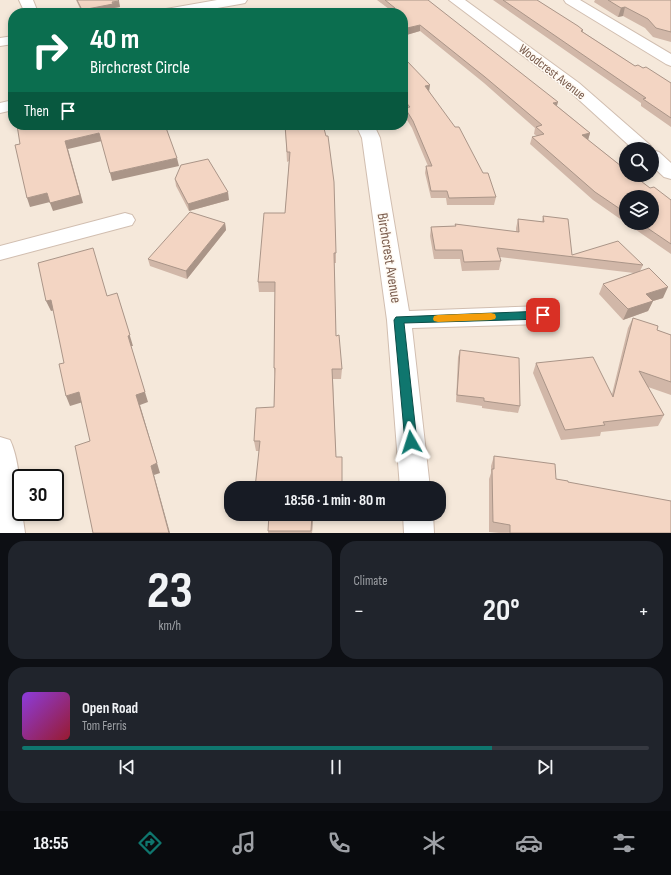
<!DOCTYPE html>
<html lang="en">
<head>
<meta charset="utf-8">
<style>
	body { margin:0; font-family:"Sofia Sans Condensed",sans-serif; background:#20242c; color:#f1f3f6; height:100vh; display:flex; flex-direction:column; font-size:15px; white-space:nowrap }
	* { box-sizing:border-box; margin:0 }
	p { font-size:13px; color:#9ea1a6 }
	.icon { flex:none; width:22px; height:22px; fill:none; stroke:currentColor; stroke-width:2; stroke-linecap:round; stroke-linejoin:round }
	.map { position:relative; height:533px; overflow:hidden }
	.details { display:flex; flex-direction:column; gap:8px; padding:8px; background:#0d0f14; flex:1 }
	.details>* { flex:none }
	.hud { position:absolute; left:8px; top:8px; width:400px; height:122px; border-radius:16px; box-shadow:0 2px 6px #0003; background:#0b6e4f; color:#fff; overflow:hidden }
	.buttons { position:absolute; left:619px; top:142px; display:grid; gap:8px }
	.buttons a { display:grid; place-items:center; width:40px; height:40px; border-radius:50%; background:#171b24; box-shadow:0 2px 6px #0003; font-size:20px }
	.speed { position:absolute; left:12px; top:469px; display:flex; gap:8px; font-size:20px; font-weight:700; text-align:center }
	.speed>* { display:grid; place-content:center; width:52px; height:52px; border-radius:50%; background:#171b24; box-shadow:0 2px 6px #0003; line-height:1 }
	.speed .limit { border:2px solid #111; border-radius:6px; background:#fff; color:#111 }
	.pin { position:absolute; display:grid; place-items:center; width:34px; height:34px; color:#fff; margin:-17px; border-radius:8px; box-shadow:0 2px 6px #0006 }
	.me { position:absolute; width:44px; margin:-22px; rotate:354deg; stroke-linejoin:round; filter:drop-shadow(0 0 3px #0008) }
	.turn { display:flex; align-items:center; gap:14px; height:84px; padding:0 16px; font-size:18px }
	.turn .icon { width:52px; height:52px; stroke-width:2.5 }
	.turn b { display:block; font-size:28px; line-height:34px }
	.then { display:flex; align-items:center; height:38px; padding:0 16px; background:#0003; gap:8px; font-size:15px }
	.big { font-size:30px; font-weight:700; line-height:1.1 }
	.details .card { flex:1; display:flex; flex-direction:column; justify-content:center; gap:6px; min-width:0; padding:0 14px; border-radius:16px; background:#20242c }
	.details .dial { align-items:center; gap:0 }
	.dial b { font-size:52px; line-height:1 }
	.song { display:flex; align-items:center; gap:12px }
	.cover { width:48px; height:48px; border-radius:6px; background:linear-gradient(135deg,hsl(270 70% 55%),hsl(350 70% 35%)) }
	.played { height:4px; border-radius:2px; background:linear-gradient(90deg,#0f766e 75%,#363941 75%) }
	.keys { display:flex; justify-content:space-around; direction:ltr }
	.heat { display:flex; justify-content:space-between; align-items:center; font-size:22px; direction:ltr }
	.details .tiles { flex:1; display:grid; gap:8px; grid-template-columns:1fr 1fr }
	.card:last-child { grid-column:span 2 }
	.trip { position:absolute; left:224px; top:481px; width:222px; height:40px; border-radius:16px; background:#171b24; box-shadow:0 2px 6px #0003; font-weight:700; line-height:40px; text-align:center }
	.tab-bar { display:flex; height:64px; justify-content:space-around; align-items:center; background:#090b0e; color:#9ea1a6 }
	.tab-bar .icon { width:28px; height:28px }
	.tab-bar .active { color:#0f766e }
	.tab-bar b { font-size:18px; color:#f1f3f6 }
	.map>svg:first-child { display:block }
	.residential { fill:#f5e8da; fill-rule:evenodd }
	.lines { fill:none; stroke-linecap:round; stroke-linejoin:round }
	.minor-casing { stroke:#d1beb0; stroke-width:2 }
	.minor { fill:#fff; fill-rule:evenodd }
	.wall { fill:#d1b7a8 }
	.shaded-wall { fill:#aa9588 }
	.building { fill:#f3d5c3; stroke:#aa9588 }
	.route { fill:#0f766e; stroke:#0a4d48 }
	.slow { fill:#f59e0b }
	.labels { text-anchor:middle; dominant-baseline:central; stroke-width:3; stroke-linejoin:round; paint-order:stroke }
	.far-street-label { font-size:13px; fill:#7a5c4d; stroke:#fffaf3 }
	.street-label { font-size:15px; fill:#7a5c4d; stroke:#fffaf3 }
</style>
</head>
<body>
<div class="map">
<svg width="671" height="533" viewBox="0 0 671 533">
	<rect width="100%" height="100%" fill="#fdf6ec"/>
	<path class="residential" d="M0 0H671V533H0ZM13 13H403V125H13ZM626 149H652V175H626ZM626 197H652V223H626ZM21 478H55V512H21ZM231 488H439V514H231Z"/>
	<g class="lines">
		<g class="minor-casing">
			<path id="minor" d="M19 0H33L37 10 35 13H25Z
				M217 0H247L245 3 240 4 189 13H159L161 10 166 9Z
				M449 0H465L579 83 650 145 653 149 652 150 659 152 671 163V179L664 177 652 166V149H633L567 89Z
				M564 0H580L671 54V66L666 64 566 3Z
				M13 36V44L0 46V38Z
				M13 100V110L0 113V103Z
				M356 125H374L380 138 409 311 543 306 551 309 555 315 551 321 543 324 412 328 430 488H400L387 320 362 138Z
				M125 213 132 215 135 220 132 225 0 260V246Z
				M0 437 10 440C19 459 21 491 21 512H22L25 533H0Z
				M403 514H433L434 533H404Z"/>
		</g>
		<use href="#minor" class="minor"/>
	</g>
	<path class="wall" d="M76 0H118L120 7 114 8V10L97 13H82Z
		M377 0H428L557 106 590 133 588 140 650 188 671 200V254L626 223H652L626 197V223L593 200 530 144 532 137 537 136 534 134 535 128 484 83 420 31 403 36V13L389 9Z
		M493 0H537L583 30V32L635 66 643 68 671 83V127L641 106V103Z
		M595 0H671V42L653 37 645 28 623 16 618 17 594 2Z
		M403 55 429 91 496 197 494 205H447L446 198H431L425 173 426 166H428L412 128 404 115V109L403 107Z
		M285 125 336 253V263H334L336 336 342 369 341 379H333L336 457 342 488 259 451H256L254 441 274 407 275 377 274 368 275 292H259L258 282 285 213 289 161 287 162Z
		M175 179 229 200 189 211 176 186Z
		M543 216 572 255 643 265 640 271 663 298 653 301 648 311 623 320 599 294 603 284 634 273 500 257 501 261 499 270 462 271 460 259H434L430 236 431 227 455 226V224L516 232V228L518 219 542 222Z
		M225 223 226 230 187 279 150 266 148 259Z
		M633 318 657 330 671 335V395L648 387 664 415 658 426 601 432 600 436 561 440 533 373 536 363 612 394 628 328Z
		M460 350 520 406 518 413 482 408V406L456 402 458 357Z
		M494 456 556 479 568 482 671 533H499L489 532V479L491 473V466Z
		M254 514H313L312 533H268L269 520H255Z"/>
	<path class="shaded-wall" d="M119 1 120 7 114 8V10L97 13H82V10Z
		M625 7 623 16 618 17 621 8Z
		M420 25V31L403 36V29Z
		M430 85 429 92 425 86Z
		M558 102 556 109 553 103Z
		M99 133 102 141 68 149 83 203 53 211 50 203 65 141Z
		M590 133 588 140 582 135Z
		M177 158 179 166 112 181 110 173Z
		M228 192 229 200 189 211 188 204Z
		M47 193 50 202 30 207 27 198Z
		M225 223 226 230 187 279 186 271Z
		M668 287 663 298 653 301 648 311 623 320 628 309 646 294Z
		M117 293 133 346H131L148 402 140 405 160 473 154 475 170 533H169L151 466 136 395 128 336Z
		M51 300 55 310 51 311 46 301Z
		M79 392 83 402 70 406 66 396Z
		M312 514H313L312 533Z"/>
	<path class="building" d="M77 0H118L119 1 112 2 113 4 82 10Z
		M385 0H428L558 102 553 103 590 133 582 135 626 170V175H633L650 188 654 187 671 200V244L640 223H652V197H626V213L595 192 532 137 544 134 536 127 542 125 485 77 420 25 403 29V13H374L395 8Z
		M503 0H537L578 26 583 30 581 31 635 66 638 65 643 68 646 67 671 83V118L643 99 646 98Z
		M608 0H671V32L656 28 648 19 625 7 621 8Z
		M403 55 408 60H406L430 85 425 86 455 127H459L483 173H488L496 197 449 198 447 191H431L426 166H432L413 121 405 108 410 107 403 99Z
		M17 125H165L177 158 110 173 99 133 65 141 80 195 50 203 47 193 27 198 15 145 20 144Z
		M285 125H323L326 136H328L334 182 336 253H334L336 336 339 335 342 369H332L336 457H342V488H255L260 441H254L256 408 274 407 275 368H274L275 282H258L264 213H285L290 152H287Z
		M208 159 228 192 188 204 175 179 181 165Z
		M190 212 225 223 186 271 148 259Z
		M543 216 568 219 572 255 618 241 643 265 497 248 501 261 464 262 462 250H435L431 227 456 226 455 224 519 232 518 219 544 222Z
		M93 248 107 296 117 293 130 335 128 336 145 392 136 395 157 463 151 466 169 533H93L75 446 90 441 79 392 66 396 59 364 64 363 51 300 46 301 38 263Z
		M649 268 668 287 646 294 653 301 628 309 603 284Z
		M633 318 658 326 657 330 671 335V382L639 371 664 415 603 422 605 425 565 430 536 363 593 357 613 397Z
		M460 350 519 358 520 406 484 401V398L457 395Z
		M494 456 555 464 556 479 568 481V482L671 501V533H510V525L493 522 492 469H494Z
		M269 514H312L311 531H268Z"/>
	<path class="route" d="M543 311 546 312 548 315 546 318 543 319 404 323 417 442 415 446 411 447 407 446 405 442 394 320 396 317Z"/>
	<path class="slow" d="M491 313 495 314 496 317 495 319 491 320 438 322 434 321 433 319 434 316 438 315Z"/>
	<g class="labels">
		<g class="far-street-label">
			<text transform="translate(552 72) rotate(38)">Woodcrest Avenue</text>
		</g>
		<g class="street-label">
			<text transform="translate(389 258) rotate(81)">Birchcrest Avenue</text>
		</g>
	</g>
</svg>
<div class="buttons">
<a><svg class="icon" aria-label="search" viewBox="0 0 24 24"><circle cx="10" cy="10" r="6"/><path d="M15 15l6 6"/></svg></a>
<a><svg class="icon" aria-label="layers" viewBox="0 0 24 24"><path d="M12 4l9 5-9 5-9-5zM3 14l9 5 9-5"/></svg></a>
</div>
<div class="speed"><div class="limit">30</div></div>
<div class="pin" style="left:543px;top:315px;background:#d93025"><svg class="icon" aria-label="arrive" viewBox="0 0 24 24"><path d="M6 21V4h12l-3 4 3 4H6"/></svg></div>
<svg class="me" style="left:411px;top:442px" viewBox="-20 -20 40 40"><path d="M0-17L14 15 0 8-14 15z" fill="#0f766e" stroke="#fff" stroke-width="4"/></svg>
<div class="trip">18:56 · 1 min · 80 m</div>
<div class="hud">
<div class="turn"><svg class="icon" aria-label="right" viewBox="0 0 24 24"><path d="M7 20v-9h11M14 6l5 5-5 5"/></svg><div><b>40 m</b>Birchcrest Circle</div></div>
<div class="then">Then<svg class="icon" aria-label="arrive" viewBox="0 0 24 24"><path d="M6 21V4h12l-3 4 3 4H6"/></svg></div>
</div>
</div>
<section class="details">
<div class="tiles">
<div class="card dial"><b>23</b><p>km/h</p></div>
<div class="card"><p>Climate</p>
<div class="heat"><a>−</a><b class="big">20°</b><a>+</a></div>
</div>
<div class="card">
<div class="song"><i class="cover"></i><div><b>Open Road</b><p>Tom Ferris</p></div></div>
<div class="played"></div>
<div class="keys"><svg class="icon" aria-label="previous" viewBox="0 0 24 24"><path d="M18 5L8 12l10 7zM5 5v14"/></svg><svg class="icon" aria-label="pause" viewBox="0 0 24 24"><path d="M8 5v14M16 5v14"/></svg><svg class="icon" aria-label="next" viewBox="0 0 24 24"><path d="M6 5l10 7-10 7zM19 5v14"/></svg></div>
</div>
</div>
</section>
<nav class="tab-bar">
<b>18:55</b>
<svg class="icon active" aria-label="directions" viewBox="0 0 24 24"><path d="M12 3l9 9-9 9-9-9zM9 14v-3h6M13 9l2 2-2 2"/></svg>
<svg class="icon" aria-label="music" viewBox="0 0 24 24"><path d="M9 18V5l10-2v13"/><circle cx="6" cy="18" r="3"/><circle cx="16" cy="16" r="3"/></svg>
<svg class="icon" aria-label="phone" viewBox="0 0 24 24"><path d="M5 4h4l2 5-3 2q2 4 5 5l2-3 5 2v4C11 20 4 13 5 4z"/></svg>
<svg class="icon" aria-label="climate" viewBox="0 0 24 24"><path d="M12 3v18M4 7l16 10M4 17L20 7"/></svg>
<svg class="icon" aria-label="car" viewBox="0 0 24 24"><path d="M5 17H2v-5l4-1 3-4h7l3 4 3 1v5h-3M9 17h6M6 11h13"/><circle cx="7" cy="17" r="2"/><circle cx="17" cy="17" r="2"/></svg>
<svg class="icon" aria-label="filters" viewBox="0 0 24 24"><path d="M4 7h16M4 17h16"/><circle cx="9" cy="7" r="2"/><circle cx="15" cy="17" r="2"/></svg>
</nav>
</body>
</html>
